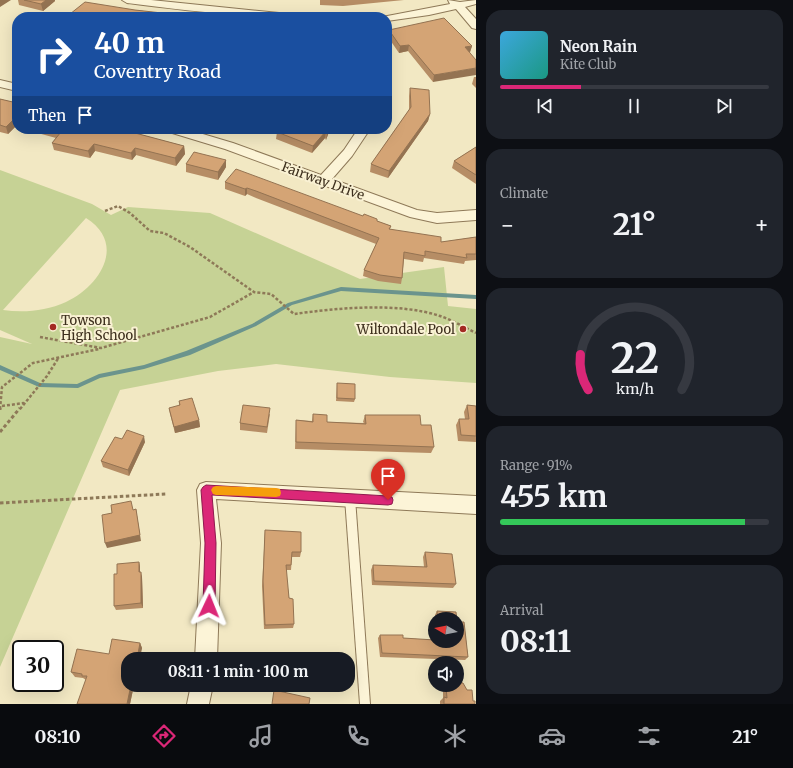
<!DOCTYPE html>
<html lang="en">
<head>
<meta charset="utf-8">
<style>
	body { margin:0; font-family:Merriweather,serif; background:#20242c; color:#f1f3f6; height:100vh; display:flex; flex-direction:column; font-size:15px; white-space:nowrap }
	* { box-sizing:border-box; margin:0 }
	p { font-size:13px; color:#9ea1a6 }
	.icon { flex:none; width:22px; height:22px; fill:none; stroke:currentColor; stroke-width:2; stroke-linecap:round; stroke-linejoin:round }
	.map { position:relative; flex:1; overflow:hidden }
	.side { display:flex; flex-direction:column; gap:10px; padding:10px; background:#0d0f14; width:317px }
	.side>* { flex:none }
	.banner { position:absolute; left:12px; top:12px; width:380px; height:122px; border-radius:16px; box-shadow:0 4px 16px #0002; background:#1a4fa0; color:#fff; overflow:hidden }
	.needle { width:26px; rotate:279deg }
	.controls { position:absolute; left:428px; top:612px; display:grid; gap:8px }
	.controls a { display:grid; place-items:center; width:36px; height:36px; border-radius:50%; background:#171b24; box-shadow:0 4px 16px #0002; font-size:20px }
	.speed { position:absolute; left:12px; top:640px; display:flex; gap:8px; font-size:20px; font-weight:700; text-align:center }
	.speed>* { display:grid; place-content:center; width:52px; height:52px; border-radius:50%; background:#171b24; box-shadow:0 4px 16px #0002; line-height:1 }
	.speed .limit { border:2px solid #111; border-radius:6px; background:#fff; color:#111 }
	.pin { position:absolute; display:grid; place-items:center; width:34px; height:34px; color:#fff; margin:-41px -17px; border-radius:50% 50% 50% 0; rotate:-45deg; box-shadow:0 0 4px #0007 }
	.pin .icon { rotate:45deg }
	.me { position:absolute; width:44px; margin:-22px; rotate:2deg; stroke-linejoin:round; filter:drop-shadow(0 0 3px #0008) }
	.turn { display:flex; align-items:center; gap:14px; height:84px; padding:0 16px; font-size:18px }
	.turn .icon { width:52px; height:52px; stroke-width:2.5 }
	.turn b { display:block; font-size:28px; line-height:34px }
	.then { display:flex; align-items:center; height:38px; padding:0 16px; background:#0003; gap:8px; font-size:15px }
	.big { font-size:30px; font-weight:700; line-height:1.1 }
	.side .widget { flex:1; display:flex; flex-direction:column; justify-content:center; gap:6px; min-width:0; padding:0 14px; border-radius:16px; background:#20242c }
	.side .dial { align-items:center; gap:0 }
	.dial svg { height:104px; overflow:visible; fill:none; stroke:#363941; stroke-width:7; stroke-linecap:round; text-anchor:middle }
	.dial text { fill:#f1f3f6; stroke:none }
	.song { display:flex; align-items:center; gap:12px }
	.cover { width:48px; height:48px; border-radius:6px; background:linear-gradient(135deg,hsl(200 70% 55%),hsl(170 70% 35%)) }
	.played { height:4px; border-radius:2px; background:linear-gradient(90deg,#db2777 30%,#363941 30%) }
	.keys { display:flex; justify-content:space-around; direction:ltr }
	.heat { display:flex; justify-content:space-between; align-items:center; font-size:22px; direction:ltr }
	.charge { height:6px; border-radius:3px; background:linear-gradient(90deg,#34c759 91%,#363941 0) }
	.trip { position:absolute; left:121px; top:652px; width:234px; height:40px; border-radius:16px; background:#171b24; box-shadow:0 4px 16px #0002; font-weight:700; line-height:40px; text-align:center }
	.tab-bar { display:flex; height:64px; justify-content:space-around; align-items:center; background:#090b0e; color:#9ea1a6 }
	.tab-bar .icon { width:28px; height:28px }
	.tab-bar .current { color:#db2777 }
	.tab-bar b { font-size:18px; color:#f1f3f6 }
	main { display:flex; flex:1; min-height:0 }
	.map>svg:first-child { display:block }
	.green { fill:#c6d295; fill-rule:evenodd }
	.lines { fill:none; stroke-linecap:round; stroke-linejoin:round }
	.stream { fill:#6b948d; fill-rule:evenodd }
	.lane-casing { stroke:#8e7958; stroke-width:2 }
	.street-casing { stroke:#8e7958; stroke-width:2 }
	.path-far1 { stroke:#8e7958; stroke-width:2.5; stroke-dasharray:3 2; stroke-linecap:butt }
	.path { stroke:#8e7958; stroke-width:3; stroke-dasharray:3.5 2.5; stroke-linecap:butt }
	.lane { fill:#fcf4d7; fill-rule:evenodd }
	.street { fill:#fcf4d7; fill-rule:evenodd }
	.wall { fill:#b68d65 }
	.shaded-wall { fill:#947352 }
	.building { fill:#d4a475; stroke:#947352 }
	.route { fill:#db2777; stroke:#8e194d }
	.slow { fill:#f59e0b }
	.poi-dot { fill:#a32a22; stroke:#f9f1d3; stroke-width:1.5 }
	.labels { text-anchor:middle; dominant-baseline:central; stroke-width:4; stroke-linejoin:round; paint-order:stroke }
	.street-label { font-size:13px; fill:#3d2f1d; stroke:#f9f1d3 }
	.poi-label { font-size:13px; fill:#3d2f1d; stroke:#f9f1d3; text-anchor:start }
</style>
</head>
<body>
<main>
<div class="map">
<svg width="476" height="704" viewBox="0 0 476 704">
	<rect width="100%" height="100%" fill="#f2e8c3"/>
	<path class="green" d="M0 170 92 204 111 215 128 207 210 213 360 279 444 267 448 306 476 309V383L390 377 276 364 218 371 120 390 0 667V337L32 344 0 330ZM86 218C127 244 100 286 66 302 46 311 24 313 3 310Z"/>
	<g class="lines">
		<path class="stream" d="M341 287 476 295V299L341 291 292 305 256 326 190 355 144 369 100 378 78 388 39 387 0 370V365L40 383 77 384 99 374 144 365 186 351 252 324 288 303Z"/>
		<g class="lane-casing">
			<path id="lane" d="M350 494 353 495 355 498 370 704H360L345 498 347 495Z"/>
		</g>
		<g class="street-casing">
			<path id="street" d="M122 0H151L289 14 294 17C238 17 183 10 127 3Z
				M448 0 460 2 476 0V4L465 7 476 19V29L472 28 456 9 429 15 387 21V17H382L450 4Z
				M0 80 17 84V91L0 87Z
				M167 129H186L233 143 321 175 344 150 358 129H370L352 156 332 179 417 210 437 213 476 210V220L437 223 410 217 225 149 169 132Z
				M206 482 476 496V514L216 499 221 543 217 659H195L201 543 197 490 200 484Z
				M191 685H213L209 704H187Z"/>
		</g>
		<path class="path-far1" d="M105 211 118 206 130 213 150 231 164 233 190 247 254 292 271 294 294 314C338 308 398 302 440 316 452 320 464 327 476 333
			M40 337 101 348 210 317 254 292
			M2 406 24 403
			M0 409 2 387 33 363 99 349
			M20 409 47 376 59 357"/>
		<path class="path" d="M0 410V408
			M0 432 20 408
			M0 503 166 494"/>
		<use href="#lane" class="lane"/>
		<use href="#street" class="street"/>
	</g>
	<path class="wall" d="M18 0H55V1L43 11 19 5Z
		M320 0H404L343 6 320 5Z
		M135 10 189 16V17H71L70 14Z
		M389 30 472 46 470 52 433 82 408 51 399 53 388 37Z
		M17 60V72L15 71 13 64Z
		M474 77H476V88L472 84Z
		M410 88 430 114 428 121 388 178 370 172 371 164 409 110V96Z
		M0 99 17 103V127H15L8 134 0 132Z
		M23 129H120L184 146 185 154 176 166 136 155 132 160 95 151 90 158 54 150 52 143 56 138Z
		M330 129 326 140 325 138 312 153 276 139 277 132Z
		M476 147V184L452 168 454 161Z
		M226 160V167L218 180 186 172V164Z
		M225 182 363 216 391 226 390 229 441 242 476 237V260L465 261 464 264 424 258 423 262 404 259 402 278 401 284 378 281 363 276 364 270 376 244 256 198 247 194 245 196 225 189Z
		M337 383 355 399 354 402 336 401Z
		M179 401 199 420 200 427 175 433 170 414 169 408 179 406Z
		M467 405 476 406V442L458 441 456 425 459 419H465L464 412Z
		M270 414 267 433 240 430V423Z
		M313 414 327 422 364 423 363 422 365 415 421 425 434 447 431 453 295 449 296 420 312 421Z
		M122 439 145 442 129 476 103 467 101 461Z
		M265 530 301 552 300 557H292L291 570H286L289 598 294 624 293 628 264 629 262 586Z
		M425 552 456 584 453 588 372 585 371 570 373 565 424 567 423 557Z
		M139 562 140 567V572L142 577 143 608 116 610 114 606 117 574Z
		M437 611 456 612 457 622H464L468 657 465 660 380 657 378 638 380 635H403V638L432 640 430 623 433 619H435V641H457V619H435V615Z
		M140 643 142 648 128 685H134L130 704H77L86 680 83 678 75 677 71 672 109 654Z
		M450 685H457L475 704H440V701L443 698V691L446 687 448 688Z"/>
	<path class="shaded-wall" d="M0 0H11L0 7Z
		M46 0H55V1L43 11 41 4Z
		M409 45 408 51 399 53 400 46Z
		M472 46 470 52 463 54 465 47Z
		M476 68V75L433 82 434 75Z
		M430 114 428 121 388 178 389 171Z
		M13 120 15 127 8 134 6 127Z
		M328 129H330L326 140 327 133Z
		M326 131 325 138 312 153 313 146Z
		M94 144 95 151 90 158 88 151Z
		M184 146 185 154 176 166 175 158Z
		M135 148 136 155 132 160 131 153Z
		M226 160V167L218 180V172Z
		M247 188V194L245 196V189Z
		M199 420 200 427 175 433 174 427Z
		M144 436 145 442 129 476 128 470Z
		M136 509 141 541 107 548 105 543Z
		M139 562 140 567V577L139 572Z
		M141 572 142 577 143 608 141 603Z
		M140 643 142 648 140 659H137Z
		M131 685H134L130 704H127Z"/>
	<path class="building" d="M24 0H46L41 4Z
		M85 2 135 10 189 16V17H83L70 14Z
		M444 18 472 46 465 47 476 60V68L434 75 409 45 400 46 389 30Z
		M17 60V65L13 64Z
		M410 88 429 90 430 114 389 171 371 164 411 107Z
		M0 99 17 103V121L13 120 6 127 0 125Z
		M48 129H120L184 146 175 158 135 148 131 153 94 144 88 151 52 143 61 132Z
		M280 129H328L327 133 326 131 313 146 277 132Z
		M476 147V175L454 161Z
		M194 152 226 160 218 172 186 164Z
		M236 169 363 216 364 214 377 219V221L391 226 389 229 441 237V242L476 237V254H466L467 258 425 251V256L404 252 402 278 380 275 364 270 379 238 256 191 247 188 245 189 225 182Z
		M337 383 355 384V399L337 398Z
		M192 398 199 420 174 427 169 408 180 405 179 401Z
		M243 405 270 408 267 427 240 423Z
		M467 405 476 406V436L461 435 459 419H469Z
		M313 414 327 415V422L366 424 365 415H420L421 425H431L434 447 296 442V420L313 422Z
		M127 430 144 436 128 470 101 461 115 437 122 439Z
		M131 501 133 510 136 509 140 535 105 543 102 515 112 513 111 505Z
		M265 530 301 532V552H292L291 565H286L289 598 293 599 294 624 265 625 263 581Z
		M425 552 452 554 456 584 374 581 373 565 427 567Z
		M139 562V572H141V603L114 606V574H117V564Z
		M437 611 456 612 457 622H464L468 657 382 653 380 635H403V638L435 640V641H457V619H438Z
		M433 619H435V638Z
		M112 639 140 643 137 659H128V685H131L127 704H77L87 676H82V674L71 672 77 649 109 654Z
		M317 656 341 657V659H317Z
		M457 682 463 683 467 690H472L473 701H475V704H444V697L447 698 446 687 450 688 451 685H457Z
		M274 690 310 698 309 704H272Z"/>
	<path class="route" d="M206 485 388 496 392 497 393 500 392 504 388 505 212 495 216 543 215 606 213 610 209 612 205 610 203 606 205 543 201 490 203 487Z"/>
	<path class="slow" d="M216 486 276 488 280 489 281 493 280 496 276 497 216 495 213 494 211 490 213 487Z"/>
	<g class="poi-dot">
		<circle cx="53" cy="327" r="4"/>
		<circle cx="463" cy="329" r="4"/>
	</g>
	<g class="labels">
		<g class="street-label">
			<text transform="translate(323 181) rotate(20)">Fairway Drive</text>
		</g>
		<g class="poi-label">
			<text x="61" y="320">Towson<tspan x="61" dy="15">High School</tspan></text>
			<text x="455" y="329" text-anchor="end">Wiltondale Pool</text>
		</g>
	</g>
</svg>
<div class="controls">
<a><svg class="needle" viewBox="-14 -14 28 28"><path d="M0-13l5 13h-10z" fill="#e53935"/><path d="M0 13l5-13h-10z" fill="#9ea1a6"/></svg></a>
<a><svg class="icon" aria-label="sound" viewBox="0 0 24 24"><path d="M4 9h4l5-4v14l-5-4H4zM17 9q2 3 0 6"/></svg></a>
</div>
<div class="speed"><div class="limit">30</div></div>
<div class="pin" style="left:388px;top:500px;background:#d93025"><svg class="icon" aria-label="arrive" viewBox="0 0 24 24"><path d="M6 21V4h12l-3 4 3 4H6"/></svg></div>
<svg class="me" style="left:209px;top:606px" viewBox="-20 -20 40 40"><path d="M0-17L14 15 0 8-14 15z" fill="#db2777" stroke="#fff" stroke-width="4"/></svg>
<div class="trip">08:11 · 1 min · 100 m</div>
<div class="banner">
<div class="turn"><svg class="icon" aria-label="right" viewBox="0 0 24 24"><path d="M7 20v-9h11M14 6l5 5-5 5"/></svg><div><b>40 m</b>Coventry Road</div></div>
<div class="then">Then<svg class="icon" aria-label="arrive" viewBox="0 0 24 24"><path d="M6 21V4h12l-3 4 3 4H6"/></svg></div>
</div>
</div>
<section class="side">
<div class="widget">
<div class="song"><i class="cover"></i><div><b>Neon Rain</b><p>Kite Club</p></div></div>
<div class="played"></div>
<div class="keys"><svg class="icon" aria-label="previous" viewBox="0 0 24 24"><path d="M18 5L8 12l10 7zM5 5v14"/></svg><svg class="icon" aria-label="pause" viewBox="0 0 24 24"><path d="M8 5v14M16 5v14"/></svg><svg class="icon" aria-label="next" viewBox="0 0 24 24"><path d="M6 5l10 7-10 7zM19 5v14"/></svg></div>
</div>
<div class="widget"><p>Climate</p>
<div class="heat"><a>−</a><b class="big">21°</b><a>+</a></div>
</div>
<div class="widget dial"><svg viewBox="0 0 100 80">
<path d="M14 69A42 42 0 1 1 86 69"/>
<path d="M14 69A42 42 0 0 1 8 42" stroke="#db2777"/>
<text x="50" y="56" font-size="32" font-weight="700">22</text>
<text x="50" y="72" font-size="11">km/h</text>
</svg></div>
<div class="widget"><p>Range · 91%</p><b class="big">455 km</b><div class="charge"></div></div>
<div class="widget"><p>Arrival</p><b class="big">08:11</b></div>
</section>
</main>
<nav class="tab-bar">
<b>08:10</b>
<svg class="icon current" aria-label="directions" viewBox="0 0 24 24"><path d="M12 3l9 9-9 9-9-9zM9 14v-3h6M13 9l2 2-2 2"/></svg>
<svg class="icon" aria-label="music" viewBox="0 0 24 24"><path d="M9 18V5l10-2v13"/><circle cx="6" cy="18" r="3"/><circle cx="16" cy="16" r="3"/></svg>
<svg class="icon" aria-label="phone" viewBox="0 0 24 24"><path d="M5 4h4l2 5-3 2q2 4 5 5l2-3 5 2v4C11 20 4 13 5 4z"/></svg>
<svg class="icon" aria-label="climate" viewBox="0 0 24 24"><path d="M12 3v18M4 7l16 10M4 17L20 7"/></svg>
<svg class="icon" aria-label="car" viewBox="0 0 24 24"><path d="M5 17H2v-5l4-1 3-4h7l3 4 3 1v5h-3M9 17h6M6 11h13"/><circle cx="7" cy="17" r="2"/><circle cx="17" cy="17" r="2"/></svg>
<svg class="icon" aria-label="filters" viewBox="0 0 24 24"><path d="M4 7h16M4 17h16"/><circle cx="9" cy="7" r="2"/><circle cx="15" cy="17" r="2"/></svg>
<b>21°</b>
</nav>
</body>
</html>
